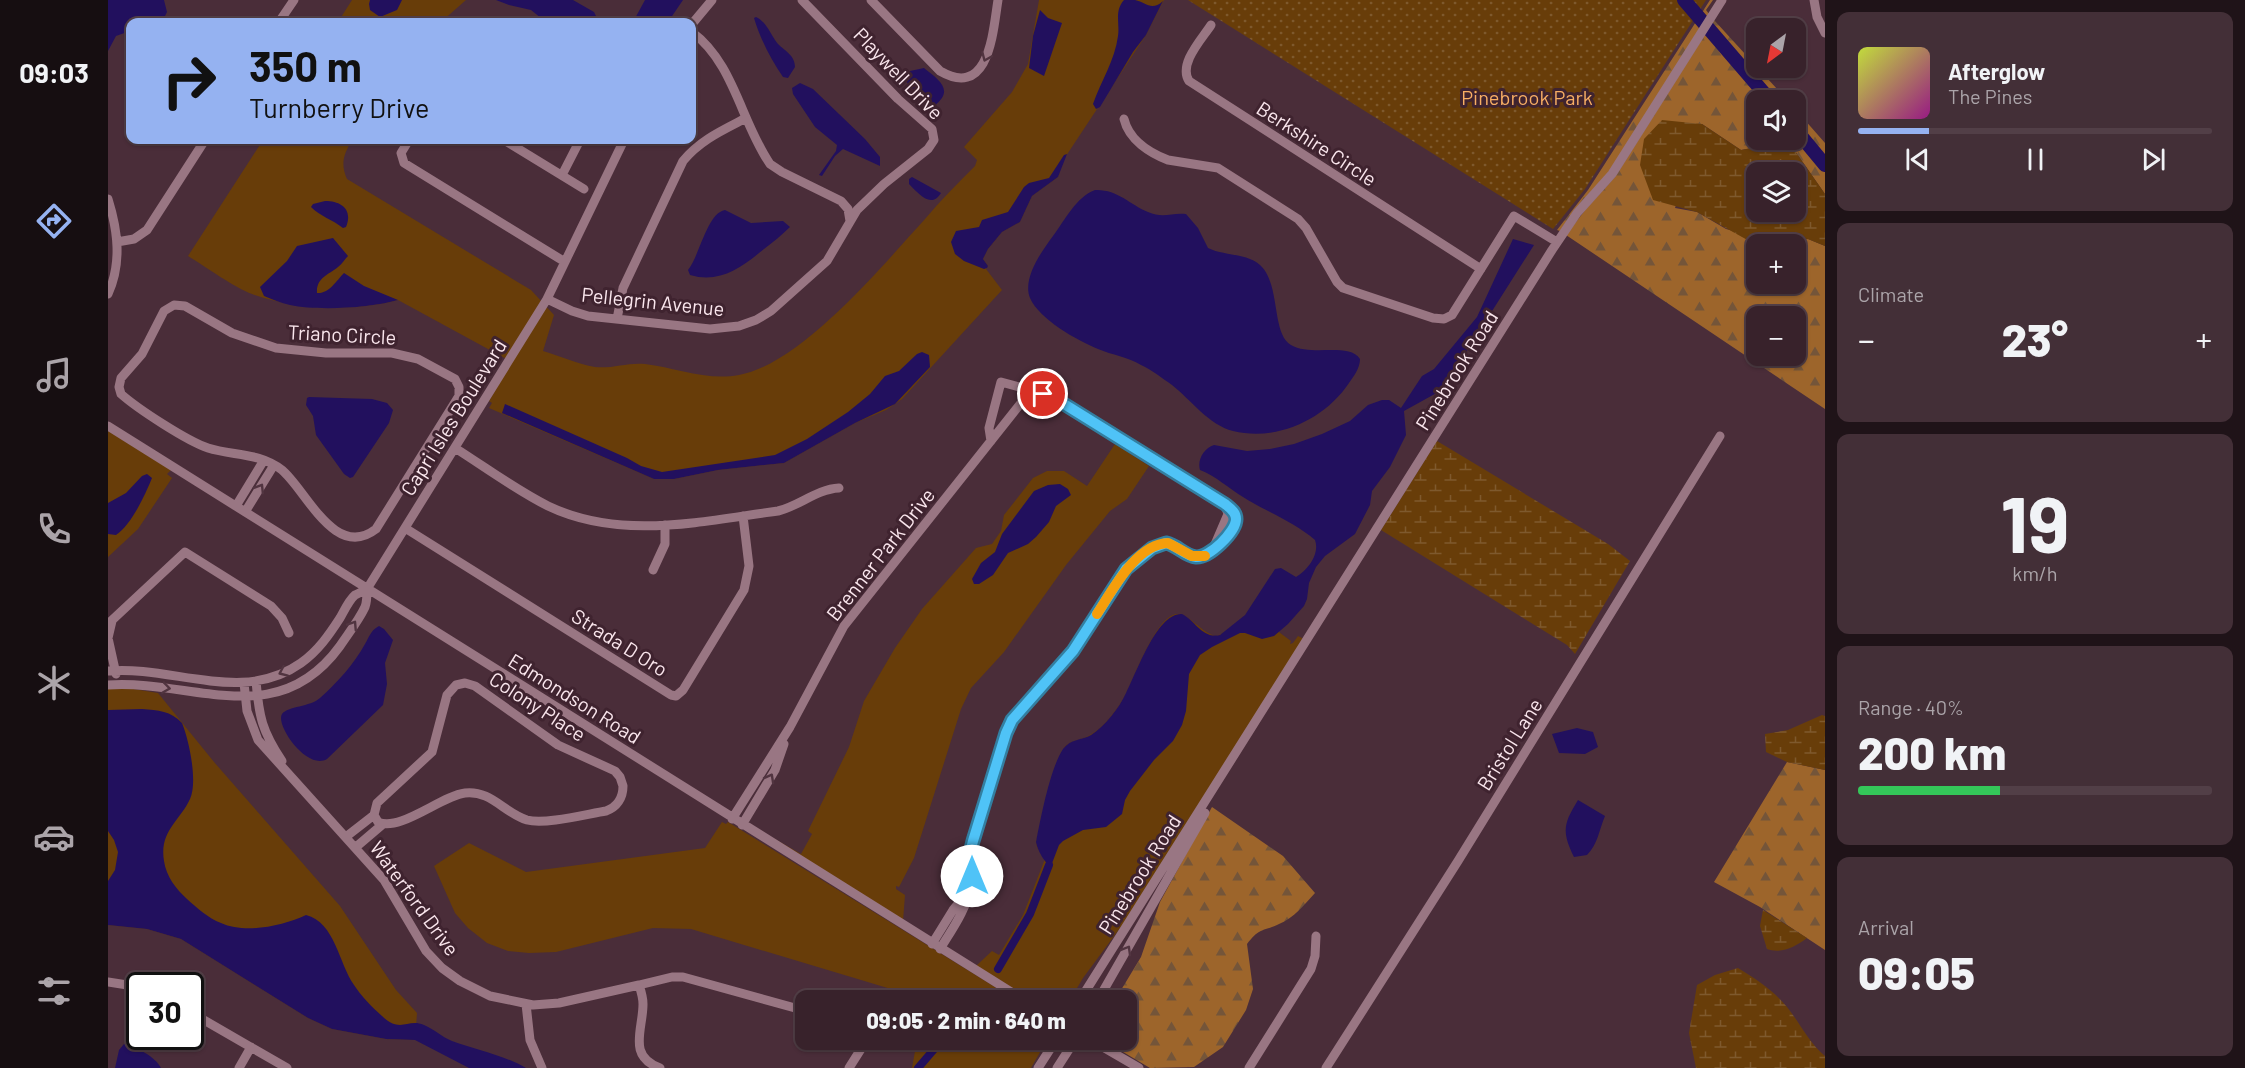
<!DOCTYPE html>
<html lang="en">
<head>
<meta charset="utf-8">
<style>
	body { margin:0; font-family:Barlow,sans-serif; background:#432f37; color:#f1f3f6; height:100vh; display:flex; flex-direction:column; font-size:22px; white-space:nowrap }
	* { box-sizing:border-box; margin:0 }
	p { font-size:20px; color:#aba4a9 }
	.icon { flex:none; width:33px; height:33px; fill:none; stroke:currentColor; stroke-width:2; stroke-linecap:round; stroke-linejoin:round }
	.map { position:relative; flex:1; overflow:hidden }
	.drawer { display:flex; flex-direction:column; gap:12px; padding:12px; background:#1f1318; width:420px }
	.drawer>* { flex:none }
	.banner { position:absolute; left:18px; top:18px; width:570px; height:126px; border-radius:12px; box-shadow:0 2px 4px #0004,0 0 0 2px #523f47; background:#95b2f1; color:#111; overflow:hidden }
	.needle { width:39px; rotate:212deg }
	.fabs { position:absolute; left:1638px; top:18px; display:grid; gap:12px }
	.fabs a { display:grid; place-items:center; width:60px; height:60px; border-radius:12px; background:#38222b; box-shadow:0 2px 4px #0004,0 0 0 2px #523f47; font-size:30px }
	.speed { position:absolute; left:18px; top:972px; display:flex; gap:12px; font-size:30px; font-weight:700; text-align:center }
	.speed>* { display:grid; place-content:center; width:78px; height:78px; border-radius:50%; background:#38222b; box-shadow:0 2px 4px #0004,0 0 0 2px #523f47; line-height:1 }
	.speed .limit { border:3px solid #111; border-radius:9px; background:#fff; color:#111 }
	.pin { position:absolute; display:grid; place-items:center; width:51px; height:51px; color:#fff; margin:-26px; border:3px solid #fff; border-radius:50%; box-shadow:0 2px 6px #0007 }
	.me { position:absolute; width:66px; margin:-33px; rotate:0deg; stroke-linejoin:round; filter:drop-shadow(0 0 4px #0008) }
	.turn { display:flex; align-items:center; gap:21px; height:126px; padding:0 24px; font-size:27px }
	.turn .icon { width:78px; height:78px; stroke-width:2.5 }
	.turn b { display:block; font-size:42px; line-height:51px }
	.big { font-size:45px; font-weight:800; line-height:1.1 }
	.drawer .widget { flex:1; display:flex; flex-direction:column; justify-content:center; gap:9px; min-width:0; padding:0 21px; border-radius:12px; background:#432f37 }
	.drawer .dial { align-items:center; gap:0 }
	.dial b { font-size:78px; line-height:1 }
	.song { display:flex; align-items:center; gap:18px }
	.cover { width:72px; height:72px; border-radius:9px; background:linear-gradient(135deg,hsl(70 70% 55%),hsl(310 70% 35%)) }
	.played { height:6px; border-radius:3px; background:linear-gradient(90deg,#95b2f1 20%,#523f47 20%) }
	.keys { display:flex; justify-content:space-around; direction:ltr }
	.heat { display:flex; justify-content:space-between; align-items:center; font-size:33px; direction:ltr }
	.charge { height:9px; border-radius:4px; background:linear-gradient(90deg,#34c759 40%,#523f47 0) }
	.trip { position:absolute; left:687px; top:990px; width:342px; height:60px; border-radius:12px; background:#38222b; box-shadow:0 2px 4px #0004,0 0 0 2px #523f47; font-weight:800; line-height:60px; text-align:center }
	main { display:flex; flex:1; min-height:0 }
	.tabs { display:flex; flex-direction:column; width:108px; justify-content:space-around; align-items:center; background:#160e11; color:#aba4a9 }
	.tabs .icon { width:42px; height:42px }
	.tabs .current { color:#95b2f1 }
	.tabs b { font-size:27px; color:#f1f3f6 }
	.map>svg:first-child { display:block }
	.green { fill:#683d09 }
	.forest { fill:url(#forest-firs); fill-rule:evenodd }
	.wetland { fill:url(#wetland-marsh); fill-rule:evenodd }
	.park { fill:url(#park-dots) }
	.water { fill:#22105e }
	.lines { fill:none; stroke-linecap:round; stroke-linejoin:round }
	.canal { stroke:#22105e; stroke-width:8 }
	.river { stroke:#22105e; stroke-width:14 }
	.minor { stroke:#997683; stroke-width:9 }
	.oneway { stroke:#513440 }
	.route-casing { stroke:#337fa1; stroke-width:15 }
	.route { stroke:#4fc3f7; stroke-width:10 }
	.slow { stroke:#f59e0b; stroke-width:10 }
	.labels { text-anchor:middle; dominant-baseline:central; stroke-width:6; stroke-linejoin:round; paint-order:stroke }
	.street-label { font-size:20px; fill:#fae6ed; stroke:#3f232f }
	.park-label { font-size:20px; fill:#f8ae64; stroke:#3f232f }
</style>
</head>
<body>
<main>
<nav class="tabs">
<b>09:03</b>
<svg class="icon current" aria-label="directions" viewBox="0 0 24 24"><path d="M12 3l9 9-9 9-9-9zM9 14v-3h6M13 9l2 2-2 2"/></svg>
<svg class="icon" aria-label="music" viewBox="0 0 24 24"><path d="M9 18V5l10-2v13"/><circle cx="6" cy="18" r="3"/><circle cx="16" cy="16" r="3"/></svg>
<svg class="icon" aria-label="phone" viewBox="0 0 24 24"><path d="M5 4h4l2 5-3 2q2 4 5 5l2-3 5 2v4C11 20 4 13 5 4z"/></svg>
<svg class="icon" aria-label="climate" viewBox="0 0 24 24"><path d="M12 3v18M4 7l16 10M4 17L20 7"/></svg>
<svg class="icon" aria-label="car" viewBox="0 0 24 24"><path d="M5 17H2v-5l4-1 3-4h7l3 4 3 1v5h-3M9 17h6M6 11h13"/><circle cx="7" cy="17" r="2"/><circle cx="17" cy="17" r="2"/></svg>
<svg class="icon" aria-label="filters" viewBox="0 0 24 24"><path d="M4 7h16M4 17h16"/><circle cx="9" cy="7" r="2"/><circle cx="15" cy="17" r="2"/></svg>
</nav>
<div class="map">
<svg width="1717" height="1068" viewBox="0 0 1717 1068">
	<defs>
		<pattern id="forest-firs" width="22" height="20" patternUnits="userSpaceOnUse" patternTransform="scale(1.5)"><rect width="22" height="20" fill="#9d652b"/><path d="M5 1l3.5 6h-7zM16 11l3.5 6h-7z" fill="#745539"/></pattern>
		<pattern id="wetland-marsh" width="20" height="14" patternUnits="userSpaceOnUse" patternTransform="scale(1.5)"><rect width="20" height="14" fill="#683d09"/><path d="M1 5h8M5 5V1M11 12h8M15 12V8" fill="none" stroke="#7e592d"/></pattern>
		<pattern id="park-dots" width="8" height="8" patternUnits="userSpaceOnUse" patternTransform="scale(1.5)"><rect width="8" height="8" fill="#683d09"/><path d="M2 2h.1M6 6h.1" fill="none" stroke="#7e592d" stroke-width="1.8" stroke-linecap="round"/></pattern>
	</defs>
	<rect width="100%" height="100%" fill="#4a2d39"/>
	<path class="green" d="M244 0H358L333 22H230Z
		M931 0H1056L1038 35 956 159 950 177 924 196 912 222 894 232 880 249 875 259 880 266 878 269 894 290 794 399 778 410 747 423 676 463 610 470 566 479H546L381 408 384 403 381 401 404 362 290 300C248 312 185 309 144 294 127 288 98 267 80 256L155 140H244C236 154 232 163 239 179L423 290 446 315 435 351C452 356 470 364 487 367 503 369 521 362 537 364 569 368 599 381 631 375 693 364 775 265 817 219 833 200 850 183 867 166L869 160 856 147 904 92 920 64Z
		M0 431 63 470 59 474 64 478 30 529 0 557Z
		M1007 444 1041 466 1019 499 1002 511 958 565 896 652 863 688 853 709 806 858 791 887 788 886V889L797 895 795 921 649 829 693 854 704 834 700 831 741 747 756 701 787 648 814 609 868 548 884 544 893 531 896 515 925 478 939 471H956L979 486Z
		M1141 610 1183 641 1182 644 1185 643 1190 636 1196 639 1015 924 975 978 962 1000H925L868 966 884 951 891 955 915 915 937 859 929 847 928 842 942 786 957 746C965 740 974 740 982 735 997 727 1010 708 1018 694 1027 676 1048 616 1069 614 1081 613 1093 633 1108 636 1120 633 1133 621 1141 610Z
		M19 688 50 693 106 762 232 906 288 990 309 1013 307 1040 278 1039 224 1029 200 1018 73 939 39 929 0 925V689Z
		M614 822 618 824 620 822 908 1000H789L783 989 583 929 545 928 448 952 421 953 400 951 379 943 360 928 347 913 326 866 361 843 418 872 597 848Z
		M809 1040H939L923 1068H804Z"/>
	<path class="forest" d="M1602 0H1605L1598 10 1601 14 1501 172 1466 210 1452 231 1449 230 1480 190Z
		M1606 20 1679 100H1648V140H1688V110L1717 143V194L1687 151 1666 144 1633 150 1594 124 1567 208 1589 212 1618 229 1670 243 1700 239 1717 246V409L1458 235 1478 209 1507 177ZM1648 244H1688V284H1648ZM1648 316H1688V356H1648Z
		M1679 762 1717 770V950L1652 907 1606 882Z
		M1104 807 1175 856 1207 893C1196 905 1186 918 1171 924 1154 932 1152 927 1139 944L1145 989 1138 1010 1115 1047 1086 1067 1042 1068 995 1040H1018V1000H1007L1033 957 1052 902Z"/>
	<path class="wetland" d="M1554 120 1594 124 1633 150 1666 144 1687 151 1717 194V246L1700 239 1670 243 1643 242 1589 212 1545 200 1532 165 1536 139ZM1648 172H1688V212H1648Z
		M1329 441 1500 544 1522 561 1467 654 1459 645 1273 530Z
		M1714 715 1717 716V770L1679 762 1658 752 1657 734 1680 730Z
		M1655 910 1699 938C1687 947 1673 954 1659 949L1652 926Z
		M1630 968C1648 979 1665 990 1679 1007 1692 1023 1701 1043 1717 1056V1068H1588L1581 1033 1589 985 1607 975Z"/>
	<path class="park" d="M1080 0H1598L1477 189 1445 229Z"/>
	<path class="water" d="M0 0H56L59 12 54 22H22V31L8 36 0 51Z
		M262 0H294L289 10 272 17 262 10 261 4Z
		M388 0H465L486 12 491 22H438L423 10 401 5Z
		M537 0H575L560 22H525Z
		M1016 0C1020 0 1023 0 1027 0 1038 2 1043 12 1055 1L1038 35 1025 52 992 107 988 109 985 104C993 81 1007 60 1010 36 1012 24 1006 11 1016 0Z
		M932 10 940 18 954 23 936 76 921 68 925 36Z
		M648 17C658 22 661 31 667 40 673 50 687 53 687 67L680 78 675 77C663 60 652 38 646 18Z
		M816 68C831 80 847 90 826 106L819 105 796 79 802 71Z
		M692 83 705 89 757 139 772 157V166L735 149 727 156 714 176 711 175 728 151 729 145 707 127 685 94 684 88Z
		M959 154 950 177 924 196 912 222 894 232 880 249 875 259 880 266 879 268 876 269 856 261 847 254 843 242 848 231 871 227 874 220 900 212 916 187 921 183 941 178 956 155Z
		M804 177 833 193C823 209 811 194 801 184V179Z
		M987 190C1009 189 1021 204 1040 212 1056 219 1064 212 1078 214L1090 228 1100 248C1116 256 1139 253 1152 265 1173 284 1163 333 1183 345 1203 357 1241 342 1252 359 1252 368 1246 376 1241 383 1217 419 1169 442 1125 431 1101 425 1083 400 1064 385 1054 378 1044 370 1033 365 1020 357 1004 355 990 349 970 341 931 319 922 298 914 278 934 251 945 236 957 220 968 197 987 190Z
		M217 201C234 201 245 210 238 227L235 228C225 220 212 216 203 207L205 204Z
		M617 210 643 223 675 221 682 227C674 235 665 242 656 249 634 267 612 284 582 275L580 270C592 255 599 213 617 210Z
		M225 238 240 256C237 259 234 264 230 267 220 275 208 278 209 293 221 294 228 281 236 273L256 286 290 300C263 308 210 311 182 305 173 303 164 299 156 296L152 287 179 261 189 246Z
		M1405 239 1426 245 1334 390 1296 411 1298 435 1282 467 1264 491 1262 505 1247 534 1217 556 1208 567 1201 583 1199 599 1196 606 1180 624 1166 636 1154 639 1137 633H1132L1104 647 1092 655 1081 674 1078 711 1074 725 1065 741 1046 760 1022 791 1017 800 1014 814 998 827 975 830 955 841 951 845 943 866C937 864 929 849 928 842 933 817 942 769 955 749 962 739 974 740 983 735 997 726 1011 708 1018 693 1028 674 1049 612 1074 614 1088 621 1094 639 1112 635L1137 615 1167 569 1173 568 1188 577C1200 570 1212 554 1207 540 1186 522 1159 512 1135 497 1120 488 1108 476 1092 470 1089 460 1096 448 1106 445L1139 451 1162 449 1186 444 1214 434 1242 421 1260 405 1274 400H1281L1293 408 1314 376 1326 369 1369 317Z
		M814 352 821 355 822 367 787 404 747 423 676 463 610 470 566 479H546L394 413 397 404 519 458 533 466 554 472 667 455 699 439 740 412 762 394 777 376 791 371 809 354Z
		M201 397 264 399 279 403 285 410 281 423 245 477 242 478 236 474 208 435 205 416 198 405 199 398Z
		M39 474 44 478C37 495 24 524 8 535L0 534V503L18 493 34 476Z
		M952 484 960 489 963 495 948 506 941 522 928 537 920 544 900 553 885 575 871 584H866L864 579 873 563 887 552 894 534 926 491 940 485Z
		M271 626 276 629 285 640 277 663 279 684 275 705 219 759C199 771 167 725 174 714 180 706 202 707 212 698 229 683 246 664 257 644 261 637 263 630 271 626Z
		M34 709C50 710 63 711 74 723 81 740 90 782 82 799 72 821 51 831 56 861 58 876 68 889 79 899 89 908 100 918 113 923 137 934 175 926 198 915 227 922 231 964 246 985 253 996 264 1007 274 1016 293 1034 299 1018 316 1025 326 1029 334 1037 344 1041 368 1050 396 1055 418 1068H361L307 1040 278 1039 224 1029 200 1018 73 939 39 929 0 925V881L7 870 10 852 6 840 0 831V710Z
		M1469 728 1485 732 1490 747 1477 754 1451 753 1444 734Z
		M1470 800 1497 816C1491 830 1490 844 1479 855L1466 857C1453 831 1456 823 1470 800Z
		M16 1044C27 1046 48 1057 53 1068H7L11 1050Z"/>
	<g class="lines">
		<path class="canal" d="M890 969 922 914 941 865
			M867 1000 872 995
			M810 1068 834 1040"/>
		<path class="river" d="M1576 0 1662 100
			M1688 130 1717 165"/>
		<path class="minor" d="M763 0 832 71C882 100 885 30 890 0
			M1706 0 1709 17 1717 33
			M171 22 186 0
			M584 24 604 0
			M1103 25C1094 39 1070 64 1081 81L1373 269
			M584 32C626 63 633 122 662 164L674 172 733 201 740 209 742 221
			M1016 119C1021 140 1042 153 1060 160L1110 168 1190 219 1198 228 1229 282 1235 288 1325 318 1336 319 1344 315 1406 216 1449 242
			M301 140 293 153 296 163 457 262
			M396 140 476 189
			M454 175 472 140
			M0 199C10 231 14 263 0 294
			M9 242 26 239 39 230 97 140
			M439 299 464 311 480 316 602 329 631 326 648 320 663 311 719 261 749 210 776 184 820 149 826 140 824 129 790 99 694 0
			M66 305 77 306 124 333 168 348 218 353H284L310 359 347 379 351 387V396L268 529C227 561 198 490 174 470 151 452 125 456 100 448 79 441 30 409 13 394L11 387 13 378 34 354 56 311Z
			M509 319 515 288 575 161C592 140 615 130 638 118
			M0 426 916 1000
			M883 441 881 428 893 382 930 392
			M347 448C377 467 408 490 440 506 513 541 594 521 670 511 691 506 709 489 731 488
			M128 506 156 460
			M137 512 166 465
			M297 528 563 695 568 696 575 690 636 590 641 566 635 516
			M1105 549 1120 514 1117 505
			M545 570 557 544V525
			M4 621 0 638 8 674
			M0 624 77 552 163 606 174 618 181 633
			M0 671C64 665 134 705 193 663 210 651 221 635 232 618 236 611 241 600 247 595 251 593 256 591 259 589
			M148 681C151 717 154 731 174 761
			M136 683 139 711 150 740 276 880 318 951 334 968 352 981 382 996 425 1005 451 1003 531 985
			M357 683 367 686 450 745 507 771 512 777 515 786C515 798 509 807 498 811 479 814 437 825 419 820 396 813 383 790 357 793 333 796 292 832 270 822L266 815 269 803 324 752 339 695 348 685Z
			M0 685C84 679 169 733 232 646 240 634 251 620 257 607 259 602 259 594 259 589L439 299 516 140
			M624 819 682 727 736 626 913 403C922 394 932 392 944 397L1117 505C1122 508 1128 512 1128 519 1128 529 1107 550 1098 555 1094 557 1089 557 1084 557 1074 551 1064 540 1051 544 1012 558 989 619 965 651 947 675 921 695 904 720L898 733 865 841C861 855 866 870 863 884 859 909 845 928 832 949
			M634 825 667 770 676 744
			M239 836 266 815
			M248 847 275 824
			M824 944 845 910 860 892
			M0 982 32 987
			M972 1000 1444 250 1469 213 1504 174 1614 0
			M990 1000 1097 813
			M418 1004 422 1040 434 1068
			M82 1012 179 1068
			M983 1040 1031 1068
			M131 1068 143 1047
			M552 1068C519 1056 535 1030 535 1004 535 998 533 991 531 985L564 977H575L698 1011
			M741 1068 753 1049 755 1040
			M930 1068 948 1040
			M949 1068 967 1040
			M1141 1068 1203 969 1207 956 1208 936
			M1218 1068 1350 861 1612 436"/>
	</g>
	<defs><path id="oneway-chevron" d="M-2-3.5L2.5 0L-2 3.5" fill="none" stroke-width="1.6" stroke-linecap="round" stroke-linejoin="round" transform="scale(1.5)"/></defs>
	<g class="oneway">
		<use href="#oneway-chevron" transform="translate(878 57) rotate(113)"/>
		<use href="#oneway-chevron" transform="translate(152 488) rotate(-58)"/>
		<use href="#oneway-chevron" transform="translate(245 625) rotate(-57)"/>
		<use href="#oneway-chevron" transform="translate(175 672) rotate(156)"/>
		<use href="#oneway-chevron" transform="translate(58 688) rotate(8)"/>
		<use href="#oneway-chevron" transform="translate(662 778) rotate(-61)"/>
		<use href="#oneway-chevron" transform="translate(1019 950) rotate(-60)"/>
	</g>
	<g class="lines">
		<g class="route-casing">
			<path id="route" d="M864 876 862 853 865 841 898 733 904 720 965 651 1018 569 1044 548 1058 543C1069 545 1077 556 1088 557 1101 558 1128 532 1128 519 1128 512 1122 508 1117 504L948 399 935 394"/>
		</g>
		<use href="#route" class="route"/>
		<path class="slow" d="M989 614C1004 591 1028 544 1060 543L1084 556H1097"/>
	</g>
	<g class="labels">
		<g class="street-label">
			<text transform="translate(791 73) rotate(46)">Playwell Drive</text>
			<text transform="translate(1209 143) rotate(33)">Berkshire Circle</text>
			<text transform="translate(545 301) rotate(6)">Pellegrin Avenue</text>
			<text transform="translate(234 334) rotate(3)">Triano Circle</text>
			<text transform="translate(1348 370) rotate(-58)">Pinebrook Road</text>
			<text transform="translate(345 417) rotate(-58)">Capri Isles Boulevard</text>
			<text transform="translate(772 554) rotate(-52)">Brenner Park Drive</text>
			<text transform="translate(512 642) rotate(32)">Strada D Oro</text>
			<text transform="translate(467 698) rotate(32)">Edmondson Road</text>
			<text transform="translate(430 706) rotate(33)">Colony Place</text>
			<text transform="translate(1401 744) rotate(-58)">Bristol Lane</text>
			<text transform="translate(1031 874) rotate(-58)">Pinebrook Road</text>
			<text transform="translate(307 898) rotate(54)">Waterford Drive</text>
		</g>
		<g class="park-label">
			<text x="1419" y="97">Pinebrook Park</text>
		</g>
	</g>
</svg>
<div class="fabs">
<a><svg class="needle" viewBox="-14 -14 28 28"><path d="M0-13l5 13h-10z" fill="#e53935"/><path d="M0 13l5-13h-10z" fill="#aba4a9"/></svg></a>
<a><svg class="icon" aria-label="sound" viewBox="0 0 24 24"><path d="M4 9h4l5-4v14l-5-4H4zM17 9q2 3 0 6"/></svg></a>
<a><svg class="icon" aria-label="layers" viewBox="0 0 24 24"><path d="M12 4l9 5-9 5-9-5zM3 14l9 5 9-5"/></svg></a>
<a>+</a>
<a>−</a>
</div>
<div class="speed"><div class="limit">30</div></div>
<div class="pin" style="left:935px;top:394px;background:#d93025"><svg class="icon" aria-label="arrive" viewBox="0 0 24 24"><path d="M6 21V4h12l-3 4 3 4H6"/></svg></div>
<svg class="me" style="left:864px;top:876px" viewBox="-20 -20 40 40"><circle r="19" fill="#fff"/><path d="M0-13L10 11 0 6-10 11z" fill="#4fc3f7"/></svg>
<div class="trip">09:05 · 2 min · 640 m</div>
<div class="banner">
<div class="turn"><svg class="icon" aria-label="right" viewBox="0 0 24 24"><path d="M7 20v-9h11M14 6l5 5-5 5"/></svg><div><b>350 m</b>Turnberry Drive</div></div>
</div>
</div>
<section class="drawer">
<div class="widget">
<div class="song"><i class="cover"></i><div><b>Afterglow</b><p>The Pines</p></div></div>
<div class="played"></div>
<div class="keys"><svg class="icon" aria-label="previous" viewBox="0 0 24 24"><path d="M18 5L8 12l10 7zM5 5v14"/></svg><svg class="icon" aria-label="pause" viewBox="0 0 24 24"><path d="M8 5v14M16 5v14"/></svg><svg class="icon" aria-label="next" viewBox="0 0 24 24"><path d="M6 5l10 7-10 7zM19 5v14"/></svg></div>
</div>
<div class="widget"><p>Climate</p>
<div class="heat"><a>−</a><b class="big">23°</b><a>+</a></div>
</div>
<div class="widget dial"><b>19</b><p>km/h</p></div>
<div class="widget"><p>Range · 40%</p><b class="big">200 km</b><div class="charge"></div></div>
<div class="widget"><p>Arrival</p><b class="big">09:05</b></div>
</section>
</main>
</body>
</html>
